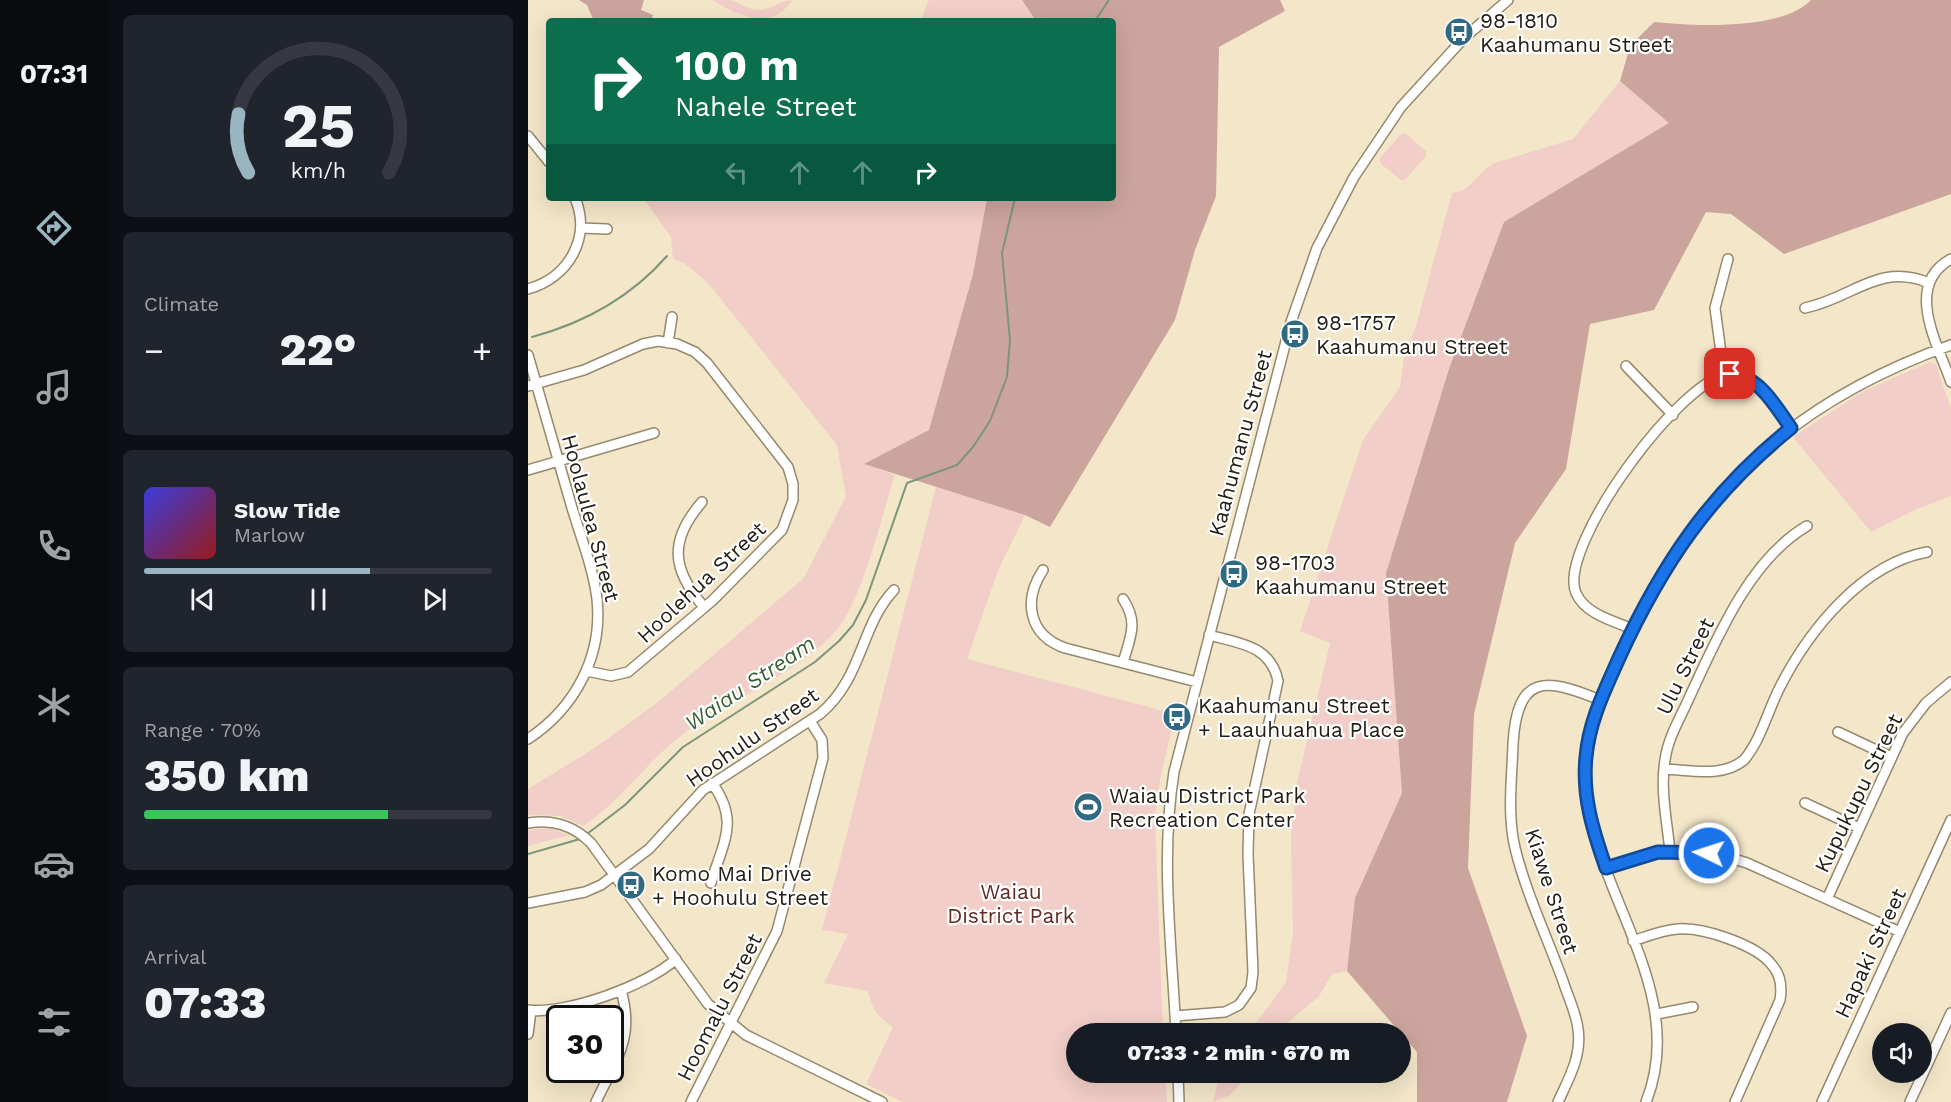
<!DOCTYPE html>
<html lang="en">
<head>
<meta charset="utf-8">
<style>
	body { margin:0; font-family:"Work Sans",sans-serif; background:#20242c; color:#f1f3f6; height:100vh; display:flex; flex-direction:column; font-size:22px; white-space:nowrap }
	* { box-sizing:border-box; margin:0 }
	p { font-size:20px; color:#9ea1a6 }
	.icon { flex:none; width:33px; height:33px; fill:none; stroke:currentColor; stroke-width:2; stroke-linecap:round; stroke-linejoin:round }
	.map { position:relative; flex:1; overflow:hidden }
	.details { display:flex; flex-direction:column; gap:15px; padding:15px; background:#0d0f14; width:420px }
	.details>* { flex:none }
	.hud { position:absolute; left:18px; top:18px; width:570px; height:183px; border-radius:6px; box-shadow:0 6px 24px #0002; background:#0b6e4f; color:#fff; overflow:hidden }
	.tools { position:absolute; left:1344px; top:1023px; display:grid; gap:12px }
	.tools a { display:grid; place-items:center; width:60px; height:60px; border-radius:50%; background:#171b24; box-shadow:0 6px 24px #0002; font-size:30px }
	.speed { position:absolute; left:18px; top:1005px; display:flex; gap:12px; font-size:30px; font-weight:700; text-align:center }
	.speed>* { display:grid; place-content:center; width:78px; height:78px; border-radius:50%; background:#171b24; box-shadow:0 6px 24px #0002; line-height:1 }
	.speed .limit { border:3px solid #111; border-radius:9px; background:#fff; color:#111 }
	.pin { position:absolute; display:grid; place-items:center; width:51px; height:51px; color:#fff; margin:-26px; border-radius:12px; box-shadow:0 3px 9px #0006 }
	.me { position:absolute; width:66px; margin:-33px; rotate:274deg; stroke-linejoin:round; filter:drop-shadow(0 0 4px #0008) }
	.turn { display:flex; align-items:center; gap:21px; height:126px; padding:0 30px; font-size:27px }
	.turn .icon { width:78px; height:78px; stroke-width:2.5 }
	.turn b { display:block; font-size:42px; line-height:51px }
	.lanes { display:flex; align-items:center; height:57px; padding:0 30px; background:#0003; justify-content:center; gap:30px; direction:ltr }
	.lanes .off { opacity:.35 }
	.big { font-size:45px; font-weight:800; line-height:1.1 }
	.details .card { flex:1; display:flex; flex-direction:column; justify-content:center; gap:9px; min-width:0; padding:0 21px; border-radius:9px; background:#20242c }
	.details .dial { align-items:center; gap:0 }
	.dial svg { height:156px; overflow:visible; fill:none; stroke:#363941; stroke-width:7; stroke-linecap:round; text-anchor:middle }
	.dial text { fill:#f1f3f6; stroke:none }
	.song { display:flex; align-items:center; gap:18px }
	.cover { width:72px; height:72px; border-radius:9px; background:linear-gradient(135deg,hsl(240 70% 55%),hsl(0 70% 35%)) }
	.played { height:6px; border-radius:3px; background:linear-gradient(90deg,#9ab5c2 65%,#363941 65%) }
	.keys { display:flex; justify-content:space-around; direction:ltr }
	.heat { display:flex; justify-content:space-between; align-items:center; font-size:33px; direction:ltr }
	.charge { height:9px; border-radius:4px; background:linear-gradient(90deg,#34c759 70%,#363941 0) }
	.trip { position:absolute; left:538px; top:1023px; width:345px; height:60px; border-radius:30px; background:#171b24; box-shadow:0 6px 24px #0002; font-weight:800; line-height:60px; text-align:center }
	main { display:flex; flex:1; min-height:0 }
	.tabs { display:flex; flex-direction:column; width:108px; justify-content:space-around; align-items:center; background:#090b0e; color:#9ea1a6 }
	.tabs .icon { width:42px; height:42px }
	.tabs .current { color:#9ab5c2 }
	.tabs b { font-size:27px; color:#f1f3f6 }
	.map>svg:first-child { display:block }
	.green { fill:#f1cec7 }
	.forest { fill:#cba49d }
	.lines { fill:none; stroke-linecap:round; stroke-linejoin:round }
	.stream { stroke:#7c957b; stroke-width:2 }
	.minor-casing { stroke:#95896e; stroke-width:12 }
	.minor { stroke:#fff; stroke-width:9 }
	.route-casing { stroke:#114b97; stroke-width:15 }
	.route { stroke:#1a73e8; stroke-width:10 }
	.labels { text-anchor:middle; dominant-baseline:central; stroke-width:4.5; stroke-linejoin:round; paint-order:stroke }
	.poi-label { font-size:21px; fill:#252016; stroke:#fff; text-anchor:start }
	.street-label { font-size:21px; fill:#252016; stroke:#fff }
	.park-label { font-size:21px; fill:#5f2b23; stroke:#fff }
	.water-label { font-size:22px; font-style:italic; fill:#386038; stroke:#fff }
</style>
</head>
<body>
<main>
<nav class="tabs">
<b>07:31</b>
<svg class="icon current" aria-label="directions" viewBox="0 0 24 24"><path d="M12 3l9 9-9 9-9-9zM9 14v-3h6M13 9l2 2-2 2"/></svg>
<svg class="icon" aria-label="music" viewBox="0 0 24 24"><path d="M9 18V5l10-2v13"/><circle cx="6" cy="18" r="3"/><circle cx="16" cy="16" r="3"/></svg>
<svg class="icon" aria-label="phone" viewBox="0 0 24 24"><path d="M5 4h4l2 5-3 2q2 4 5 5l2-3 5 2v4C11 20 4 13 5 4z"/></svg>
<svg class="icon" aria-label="climate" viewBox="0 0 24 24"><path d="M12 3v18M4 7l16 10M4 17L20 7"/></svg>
<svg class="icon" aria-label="car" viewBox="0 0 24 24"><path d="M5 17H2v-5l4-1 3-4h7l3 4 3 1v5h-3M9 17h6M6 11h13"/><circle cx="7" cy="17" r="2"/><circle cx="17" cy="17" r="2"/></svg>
<svg class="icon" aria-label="filters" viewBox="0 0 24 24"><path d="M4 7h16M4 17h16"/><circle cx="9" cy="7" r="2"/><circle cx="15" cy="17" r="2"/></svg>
</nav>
<section class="details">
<div class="card dial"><svg viewBox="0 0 100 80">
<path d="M14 69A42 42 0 1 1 86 69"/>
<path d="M14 69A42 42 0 0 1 9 39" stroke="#9ab5c2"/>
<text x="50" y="56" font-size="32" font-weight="700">25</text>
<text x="50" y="72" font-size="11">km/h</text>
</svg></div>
<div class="card"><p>Climate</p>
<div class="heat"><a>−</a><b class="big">22°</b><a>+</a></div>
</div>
<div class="card">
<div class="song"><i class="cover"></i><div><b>Slow Tide</b><p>Marlow</p></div></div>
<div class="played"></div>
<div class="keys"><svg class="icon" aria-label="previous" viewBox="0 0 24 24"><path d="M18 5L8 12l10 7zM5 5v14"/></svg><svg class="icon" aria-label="pause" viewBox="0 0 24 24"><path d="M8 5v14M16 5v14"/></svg><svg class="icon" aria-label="next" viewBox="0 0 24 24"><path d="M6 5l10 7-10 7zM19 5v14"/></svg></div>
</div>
<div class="card"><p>Range · 70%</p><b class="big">350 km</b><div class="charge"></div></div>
<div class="card"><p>Arrival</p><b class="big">07:33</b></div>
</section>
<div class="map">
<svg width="1423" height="1102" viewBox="0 0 1423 1102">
	<rect width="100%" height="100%" fill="#f3e6c9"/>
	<path class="green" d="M184 0C190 0 198 0 203 0 213 3 219 10 230 10 244 10 252 0 265 0 242 32 212 16 184 0Z
		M401 0H494L508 21H392Z
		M1092 81 1142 123 976 222 921 369 858 573 874 793 827 898 819 971 804 974 791 996 748 1033 720 1034 758 982 765 933 763 836 769 783 802 643 772 631 835 440 872 387 876 357 888 326 924 193C947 190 947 172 967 163L1045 139Z
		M877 133 898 151V156L877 180H873L852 163V158L873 134Z
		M115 198H459L445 274 401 430 337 464 367 475C353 517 336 595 310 628 278 668 203 701 159 731 120 759 95 800 55 826L33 816 0 815V789L62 751 129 703 276 578 318 496 309 445 180 283 156 263 145 259 143 237Z
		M1402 362 1408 365 1423 409V496L1389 509 1343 532 1265 437 1334 392Z
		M408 487 497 515 471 568 439 659 647 714 632 780 627 818 635 1033 549 1034V1072L637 1073 639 1102H374L338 1084 365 1027C351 1019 343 1007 340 991L296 983 320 934 294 930Z
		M21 828 41 835 0 846V830Z
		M692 1073H722L702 1095 685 1102Z"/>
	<path class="forest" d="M51 0H116L113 10 125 15 123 21H66L59 5Z
		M494 0H752L757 11 691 47 688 196 667 250 647 320 522 527 497 515 336 464 401 430 445 274 459 198H585V21H508Z
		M1283 0H1423V194L1256 254 1203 214 1178 212 1126 310 1062 324 1038 469 987 543 946 714 940 868 999 1036 979 1102H889V1052L819 971 827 898 874 793 858 573 921 369 976 222 1141 123 1092 81 1102 46 1126 22C1165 26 1254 31 1283 0Z"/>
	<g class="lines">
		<path class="stream" d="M567 21 581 0
			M4 337C56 323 103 297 139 256
			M59 834 97 805 155 747 287 662 311 641 325 625 338 600 379 483 429 465 445 447 462 421 479 377 482 340 474 253 487 198
			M0 854 52 839"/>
		<g class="minor-casing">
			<path id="minor" d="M0 136 21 162
				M53 228 79 229
				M1423 259C1375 285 1410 345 1423 382
				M0 289C40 278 64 238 47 198
				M1277 308C1325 298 1351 262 1401 283
				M140 343 144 317
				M0 355C14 404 28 453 42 501 51 533 65 566 69 599 75 656 47 708 0 739
				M1098 366 1145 415
				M1196 375 1187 308 1200 259
				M0 386 56 370 115 344 130 341 149 344 167 352 179 363 260 467 265 484V500L254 530 185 600 100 672 83 676 59 671
				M0 470 126 433
				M174 502C141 540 143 569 176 607
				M515 570C495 600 500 635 537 648L669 682
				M595 599C611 623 602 637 595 663
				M1105 629C1085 621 1057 614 1048 593 1028 547 1157 372 1204 374 1232 375 1248 408 1263 428
				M1310 732 1363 757
				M1136 769C1163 770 1194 778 1216 760 1233 740 1240 710 1252 687 1281 630 1334 564 1399 552
				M1277 803 1331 828
				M0 823C25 819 45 825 63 843L180 1004 218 1035 354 1102
				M1142 851C1139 822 1132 789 1137 760 1140 737 1153 717 1162 696 1189 638 1222 559 1279 526
				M1078 868C1126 849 1170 846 1219 863L1372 932
				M183 883C195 842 212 821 184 783
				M1299 899 1375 733 1398 703 1423 682
				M0 903 57 892 73 885 121 849 175 790 292 714C335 678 332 626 366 590
				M1105 941C1120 936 1134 930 1150 929 1175 927 1229 945 1244 965 1253 975 1254 988 1252 1000L1207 1102
				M0 1010C37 1015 120 985 148 959
				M1129 1014 1165 1007
				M647 1016 697 1012 711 1005 723 988 725 972 720 854 721 814 750 681C743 645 710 643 681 635
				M0 1034 3 1011
				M648 1034C644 947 632 858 646 772L763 322 789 248 826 177 873 107 936 38 980 0
				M650 1072 651 1102
				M68 1102C88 1059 107 1039 93 990
				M163 1102 249 931 295 758 294 740 282 721
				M1030 1102C1041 1078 1054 1056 1050 1029 1048 1012 1040 997 1035 981 1019 937 998 893 987 848 979 814 984 778 985 744 989 674 1017 677 1072 700
				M1118 1102C1158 1001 1081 911 1061 814 1049 755 1070 705 1094 652 1165 496 1260 403 1423 345
				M1294 1102 1423 820
				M1382 1102 1423 1013"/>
		</g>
		<use href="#minor" class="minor"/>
	</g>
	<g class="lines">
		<g class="route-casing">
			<path id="route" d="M1181 853 1130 852 1078 868C1065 831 1054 796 1058 757 1061 721 1077 690 1091 658 1134 564 1182 493 1263 428 1247 406 1232 376 1202 374"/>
		</g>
		<use href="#route" class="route"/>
	</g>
	<defs>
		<g id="bus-disc" transform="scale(1.5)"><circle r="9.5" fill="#306982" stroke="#fff"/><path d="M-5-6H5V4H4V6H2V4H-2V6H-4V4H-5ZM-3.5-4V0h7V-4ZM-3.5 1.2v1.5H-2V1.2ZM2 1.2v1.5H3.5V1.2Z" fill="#fff"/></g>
		<g id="stadium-disc" transform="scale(1.5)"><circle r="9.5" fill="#306982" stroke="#fff"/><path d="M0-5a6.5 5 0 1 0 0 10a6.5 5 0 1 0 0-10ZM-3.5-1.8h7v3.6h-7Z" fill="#fff"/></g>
	</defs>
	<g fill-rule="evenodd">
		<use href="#bus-disc" x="931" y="32"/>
		<use href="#bus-disc" x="767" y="334"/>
		<use href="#bus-disc" x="706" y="574"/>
		<use href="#bus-disc" x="649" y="717"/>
		<use href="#stadium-disc" x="560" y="807"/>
		<use href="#bus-disc" x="103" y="885"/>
	</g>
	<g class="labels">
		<g class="poi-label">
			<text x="952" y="20">98-1810<tspan x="952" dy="24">Kaahumanu Street</tspan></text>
			<text x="788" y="322">98-1757<tspan x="788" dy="24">Kaahumanu Street</tspan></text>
			<text x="727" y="562">98-1703<tspan x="727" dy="24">Kaahumanu Street</tspan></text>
			<text x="670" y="705">Kaahumanu Street<tspan x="670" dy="24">+ Laauhuahua Place</tspan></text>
			<text x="581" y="795">Waiau District Park<tspan x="581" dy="24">Recreation Center</tspan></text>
			<text x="124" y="873">Komo Mai Drive<tspan x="124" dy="24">+ Hoohulu Street</tspan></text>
		</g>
		<g class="street-label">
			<text transform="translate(712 443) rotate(-75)">Kaahumanu Street</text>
			<text transform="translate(63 518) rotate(75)">Hoolaulea Street</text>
			<text transform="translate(173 582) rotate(-43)">Hoolehua Street</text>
			<text transform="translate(1157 666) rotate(-64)">Ulu Street</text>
			<text transform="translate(224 737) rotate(-35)">Hoohulu Street</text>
			<text transform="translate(1330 793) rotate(-64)">Kupukupu Street</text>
			<text transform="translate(1024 891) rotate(72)">Kiawe Street</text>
			<text transform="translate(1342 953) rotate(-65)">Hapaki Street</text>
			<text transform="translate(191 1007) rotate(-63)">Hoomalu Street</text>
		</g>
		<g class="park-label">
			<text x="483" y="891">Waiau<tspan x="483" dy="24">District Park</tspan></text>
		</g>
		<g class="water-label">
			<text transform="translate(222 683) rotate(-34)">Waiau Stream</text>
		</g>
	</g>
</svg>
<div class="tools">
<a><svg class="icon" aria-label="sound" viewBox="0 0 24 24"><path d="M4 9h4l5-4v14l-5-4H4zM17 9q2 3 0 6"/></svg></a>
</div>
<div class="speed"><div class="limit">30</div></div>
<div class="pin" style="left:1202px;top:374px;background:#d93025"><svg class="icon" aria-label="arrive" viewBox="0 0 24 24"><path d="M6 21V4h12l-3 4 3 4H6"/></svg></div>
<svg class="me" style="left:1181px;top:853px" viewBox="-20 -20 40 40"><circle r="17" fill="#1a73e8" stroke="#fff" stroke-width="3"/><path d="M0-11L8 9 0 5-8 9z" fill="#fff"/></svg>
<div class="trip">07:33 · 2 min · 670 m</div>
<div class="hud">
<div class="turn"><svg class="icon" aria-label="right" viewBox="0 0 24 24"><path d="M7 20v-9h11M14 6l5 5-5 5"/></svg><div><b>100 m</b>Nahele Street</div></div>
<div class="lanes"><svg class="icon off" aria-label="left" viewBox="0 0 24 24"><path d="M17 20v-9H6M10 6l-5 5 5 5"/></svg><svg class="icon off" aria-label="ahead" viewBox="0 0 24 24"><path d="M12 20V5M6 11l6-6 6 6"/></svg><svg class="icon off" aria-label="ahead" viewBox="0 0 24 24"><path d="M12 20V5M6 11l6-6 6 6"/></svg><svg class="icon" aria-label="right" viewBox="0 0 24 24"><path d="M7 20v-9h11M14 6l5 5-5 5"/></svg></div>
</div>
</div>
</main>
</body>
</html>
